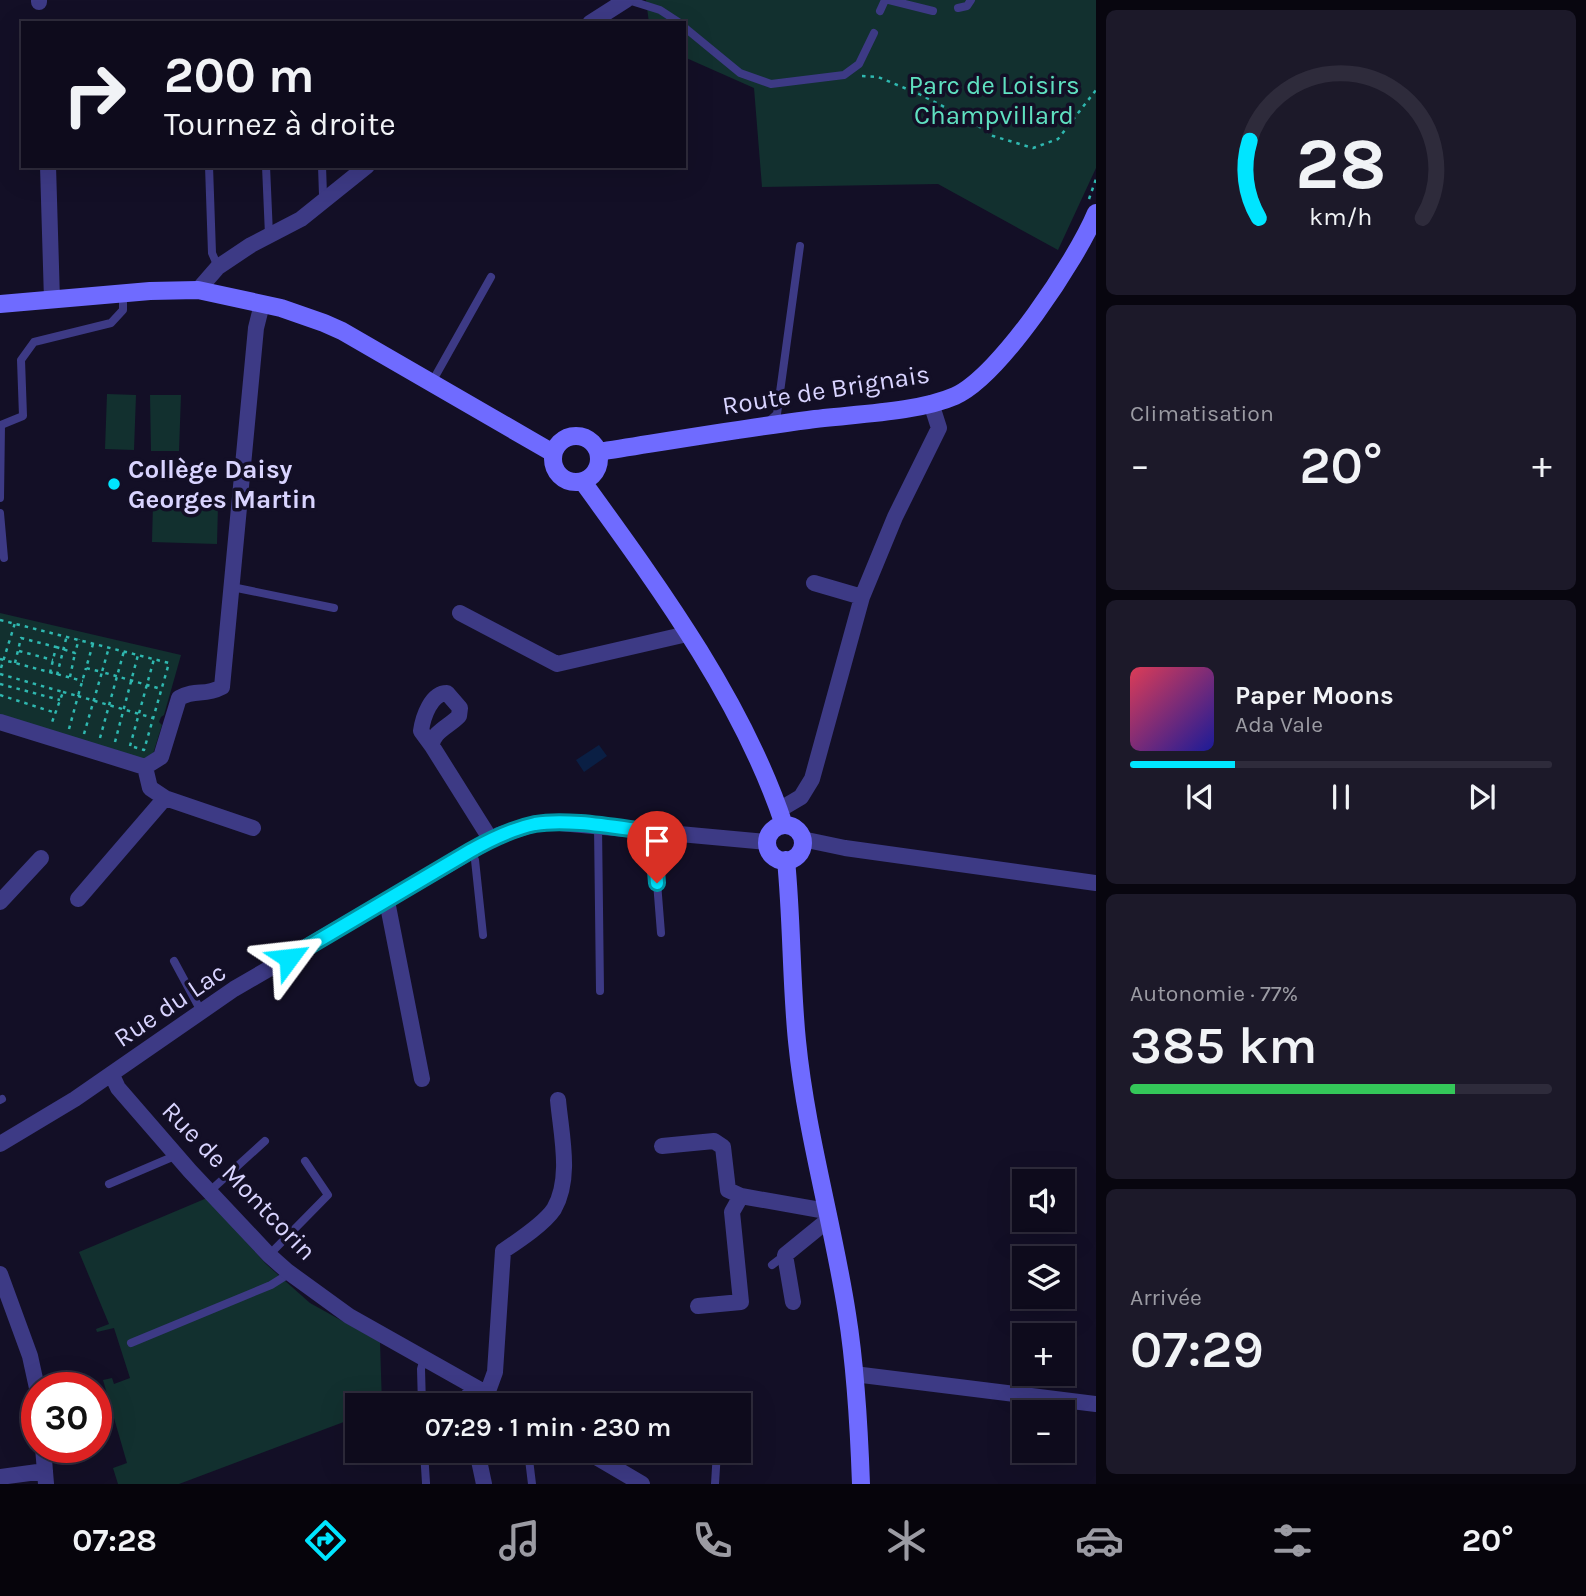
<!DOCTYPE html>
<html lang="fr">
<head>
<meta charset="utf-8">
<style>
	body { margin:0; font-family:Karla,sans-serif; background:#1c1929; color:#f1f3f6; height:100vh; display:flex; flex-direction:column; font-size:26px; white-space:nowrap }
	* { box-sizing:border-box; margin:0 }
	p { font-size:23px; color:#9b9ba3 }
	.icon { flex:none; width:38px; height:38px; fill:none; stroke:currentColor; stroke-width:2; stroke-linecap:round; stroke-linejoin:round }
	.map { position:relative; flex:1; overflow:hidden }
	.drawer { display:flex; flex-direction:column; gap:10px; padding:10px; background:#08060f; width:490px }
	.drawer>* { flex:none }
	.guide { position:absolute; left:21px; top:21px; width:665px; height:147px; border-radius:0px; box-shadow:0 7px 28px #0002,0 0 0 2px #2e2b3b; background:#0e0b1c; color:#f1f3f6; overflow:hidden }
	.buttons { position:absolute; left:1012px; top:1169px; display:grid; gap:14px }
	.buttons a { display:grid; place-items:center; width:63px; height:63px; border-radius:0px; background:#0e0b1c; box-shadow:0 7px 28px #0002,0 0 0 2px #2e2b3b; font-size:35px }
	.speed { position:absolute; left:21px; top:1372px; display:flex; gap:14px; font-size:35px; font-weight:700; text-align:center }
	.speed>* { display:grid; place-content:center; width:91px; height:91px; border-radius:50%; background:#0e0b1c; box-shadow:0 7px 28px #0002,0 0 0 2px #2e2b3b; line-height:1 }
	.speed .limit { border:10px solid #d22; background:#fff; color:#111 }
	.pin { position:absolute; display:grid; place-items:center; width:60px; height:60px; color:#fff; margin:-72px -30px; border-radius:50% 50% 50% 0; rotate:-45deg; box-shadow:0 0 7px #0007 }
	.pin .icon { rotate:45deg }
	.me { position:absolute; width:77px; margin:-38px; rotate:60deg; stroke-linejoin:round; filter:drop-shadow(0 0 5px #0008) }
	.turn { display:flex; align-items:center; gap:24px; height:147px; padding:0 28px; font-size:32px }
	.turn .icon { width:91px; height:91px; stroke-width:2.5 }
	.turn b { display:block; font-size:49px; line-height:60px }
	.big { font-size:52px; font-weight:600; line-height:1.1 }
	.drawer .tile { flex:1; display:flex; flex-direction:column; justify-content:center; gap:10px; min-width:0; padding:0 24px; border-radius:10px; background:#1c1929 }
	.drawer .dial { align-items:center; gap:0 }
	.dial svg { height:182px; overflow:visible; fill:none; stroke:#2e2b3b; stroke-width:7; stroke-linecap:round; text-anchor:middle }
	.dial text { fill:#f1f3f6; stroke:none }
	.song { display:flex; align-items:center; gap:21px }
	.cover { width:84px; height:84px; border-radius:10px; background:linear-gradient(135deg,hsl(350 70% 55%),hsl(240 70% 35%)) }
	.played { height:7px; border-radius:4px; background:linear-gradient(90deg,#00e5ff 25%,#2e2b3b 25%) }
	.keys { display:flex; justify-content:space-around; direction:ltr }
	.heat { display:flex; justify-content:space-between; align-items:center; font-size:38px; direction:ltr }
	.charge { height:10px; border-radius:5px; background:linear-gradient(90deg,#34c759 77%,#2e2b3b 0) }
	.trip { position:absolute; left:345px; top:1393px; width:406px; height:70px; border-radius:0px; background:#0e0b1c; box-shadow:0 7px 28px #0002,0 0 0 2px #2e2b3b; font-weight:600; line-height:70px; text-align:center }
	.tabs { display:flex; height:112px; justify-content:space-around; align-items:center; background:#06040b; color:#9b9ba3 }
	.tabs .icon { width:49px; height:49px }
	.tabs .on { color:#00e5ff }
	.tabs b { font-size:32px; color:#f1f3f6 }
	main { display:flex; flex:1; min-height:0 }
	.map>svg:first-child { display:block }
	.green { fill:#12302f }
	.water { fill:#0a1f44 }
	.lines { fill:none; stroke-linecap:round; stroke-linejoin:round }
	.path { stroke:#2fb8b0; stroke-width:2.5; stroke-dasharray:3.5 5; stroke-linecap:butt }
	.lane { stroke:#3d3a85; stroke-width:8 }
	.street { stroke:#3d3a85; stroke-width:16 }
	.secondary { stroke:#6f6bff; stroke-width:18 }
	.route-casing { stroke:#0095a6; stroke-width:18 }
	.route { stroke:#00e5ff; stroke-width:12 }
	.poi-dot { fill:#00e5ff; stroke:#130f26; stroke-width:2.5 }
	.labels { text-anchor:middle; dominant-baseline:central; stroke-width:7; stroke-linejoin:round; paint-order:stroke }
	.park-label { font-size:26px; fill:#5fe0c0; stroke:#130f26 }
	.street-label { font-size:26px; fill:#d9d4ff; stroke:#130f26 }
	.poi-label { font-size:26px; font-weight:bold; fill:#d9d4ff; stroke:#130f26; text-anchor:start }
</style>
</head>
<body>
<main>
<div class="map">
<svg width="1096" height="1484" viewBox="0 0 1096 1484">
	<rect width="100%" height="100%" fill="#130f26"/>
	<path class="green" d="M646 0H1096V168L1058 250 938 184 762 187 754 88 684 57V23H649Z
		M107 394 136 395 134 450 105 449Z
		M150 395H181L179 451H151Z
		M153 503 218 505 217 544 152 542Z
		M0 613 181 655 164 715 161 717 159 722 162 725 153 754 143 759 0 717Z
		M207 1198 266 1264 310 1303 380 1342 382 1405H357V1417L179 1484H118L113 1468 127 1463 103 1380 112 1378 114 1384 130 1378 114 1328 97 1332 96 1329 109 1324 79 1252Z"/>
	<path class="water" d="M599 745 607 756 584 772 576 760Z"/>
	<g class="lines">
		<path class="path" d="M862 76 878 77 919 94 968 119 993 136 1033 148 1058 139 1096 90
			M1089 199 1096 179
			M580 436 593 437
			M0 620 169 663 144 750 134 747
			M93 644 86 668 102 672 109 647
			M56 647 75 653 79 639
			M19 651 53 660
			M0 659 83 681
			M15 663 21 638 56 647 50 673
			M1 668 15 623
			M0 674 63 692 51 725
			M57 675 67 635
			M70 677 75 653
			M0 684 60 700
			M63 692 78 696 86 668
			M0 695 56 713
			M69 729 78 696 153 718
			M84 734 102 672 161 689
			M100 738 124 651
			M115 742 138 655
			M130 746 154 659"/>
		<path class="lane" d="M628 0 660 10 680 23
			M889 0 933 11
			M958 8 967 6 971 0
			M880 11 885 0
			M684 27 740 73 771 84 844 75 859 64 874 33
			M209 166 212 253 218 267
			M266 166 269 235
			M322 166 323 195 326 200
			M432 382 491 277
			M768 422 777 414 800 246
			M0 498 1 425 23 416 21 360 34 342 111 323 123 310V294
			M0 513 4 558
			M232 587 334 608
			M598 826 600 991
			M653 832 661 933
			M470 851 475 860 483 935
			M174 961 201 1011
			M0 1100 2 1099
			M109 1184 177 1155
			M210 1191 265 1141
			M269 1255 328 1195 305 1161
			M772 1265 785 1255
			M131 1343 271 1285 290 1273
			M422 1405 421 1369 424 1358
			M424 1451 426 1483
			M528 1451 532 1484
			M715 1484 717 1451"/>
		<path class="street" d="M39 0V2
			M590 23 626 0
			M48 166 52 300
			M198 290 218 267 251 245 301 219 367 166
			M814 583 862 597
			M460 613 557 664 687 634
			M0 722 145 767 161 757 179 698C197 688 203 697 222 687L256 328 262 304
			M432 746 421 731C423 717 431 693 447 693L460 708 459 716C450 726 432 732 432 746L491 840
			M145 767 150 788 165 798 253 828
			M779 810 801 797 812 779 862 597 895 517 939 428 931 403
			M802 839 845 848 1096 883
			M78 899 165 798
			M387 901 422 1079
			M0 902 41 858
			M112 1075 118 1088 190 1171 269 1255 287 1271 349 1316 507 1405
			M0 1144 75 1099 234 989 499 835 538 823H560L767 842
			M662 1146 714 1141 723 1147 728 1190 741 1196 826 1211
			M0 1274 30 1356 37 1388
			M793 1302 785 1255 828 1220
			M698 1306 741 1302 732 1212 741 1196
			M854 1374 1096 1404
			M487 1394 495 1372 503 1251C518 1241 544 1224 554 1209 572 1178 561 1134 558 1100
			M471 1405 469 1396 472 1386
			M43 1447 46 1484
			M477 1451 484 1484
			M586 1451 642 1484
			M0 1477 45 1471"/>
		<path class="secondary" d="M0 304 150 291 198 290 281 308 324 323 342 331 553 453
			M553 459a23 23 0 1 1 46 0a23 23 0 1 1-46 0Z
			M598 452C668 441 738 429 808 420 852 414 916 413 955 396 1000 376 1077 259 1096 213
			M583 482C659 587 743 701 784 825
			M767 843a18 18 0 1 1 36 0a18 18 0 1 1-36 0Z
			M786 860C792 921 791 981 797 1041 806 1133 833 1223 847 1314 856 1370 859 1427 861 1484"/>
	</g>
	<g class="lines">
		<g class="route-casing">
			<path id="route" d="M289 958 470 851C491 839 511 829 535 824 568 818 619 828 653 832L657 883"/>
		</g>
		<use href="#route" class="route"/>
	</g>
	<circle class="poi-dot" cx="114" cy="484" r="7"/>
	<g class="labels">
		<g class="park-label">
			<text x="994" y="85">Parc de Loisirs<tspan x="994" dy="30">Champvillard</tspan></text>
		</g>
		<g class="street-label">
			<text transform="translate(826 390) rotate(-9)">Route de Brignais</text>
			<text transform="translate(170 1005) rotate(-34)">Rue du Lac</text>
			<text transform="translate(239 1181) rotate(46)">Rue de Montcorin</text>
		</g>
		<g class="poi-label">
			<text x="128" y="469">Collège Daisy<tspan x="128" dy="30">Georges Martin</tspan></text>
		</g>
	</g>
</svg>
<div class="buttons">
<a><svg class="icon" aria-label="sound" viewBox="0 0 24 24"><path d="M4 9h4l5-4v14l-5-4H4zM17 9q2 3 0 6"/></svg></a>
<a><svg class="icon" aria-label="layers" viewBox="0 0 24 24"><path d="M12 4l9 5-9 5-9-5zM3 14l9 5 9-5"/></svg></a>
<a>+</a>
<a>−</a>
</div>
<div class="speed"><div class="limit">30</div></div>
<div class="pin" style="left:657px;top:883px;background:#d93025"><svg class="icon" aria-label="arrive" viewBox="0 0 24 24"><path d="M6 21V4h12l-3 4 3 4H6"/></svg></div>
<svg class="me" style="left:289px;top:958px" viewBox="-20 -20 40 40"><path d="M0-17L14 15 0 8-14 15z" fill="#00e5ff" stroke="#fff" stroke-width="4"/></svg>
<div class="trip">07:29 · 1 min · 230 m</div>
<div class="guide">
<div class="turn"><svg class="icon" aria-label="right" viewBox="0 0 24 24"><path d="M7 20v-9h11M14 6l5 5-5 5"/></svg><div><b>200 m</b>Tournez à droite</div></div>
</div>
</div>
<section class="drawer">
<div class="tile dial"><svg viewBox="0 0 100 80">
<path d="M14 69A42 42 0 1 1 86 69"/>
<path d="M14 69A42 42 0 0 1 10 35" stroke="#00e5ff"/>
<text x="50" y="56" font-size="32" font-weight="700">28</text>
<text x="50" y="72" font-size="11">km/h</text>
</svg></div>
<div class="tile"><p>Climatisation</p>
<div class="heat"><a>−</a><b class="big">20°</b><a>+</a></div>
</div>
<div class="tile">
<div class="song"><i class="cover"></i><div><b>Paper Moons</b><p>Ada Vale</p></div></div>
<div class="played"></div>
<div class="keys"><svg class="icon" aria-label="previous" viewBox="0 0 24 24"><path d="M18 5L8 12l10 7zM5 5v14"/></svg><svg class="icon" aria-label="pause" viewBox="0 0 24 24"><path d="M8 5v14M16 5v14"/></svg><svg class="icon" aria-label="next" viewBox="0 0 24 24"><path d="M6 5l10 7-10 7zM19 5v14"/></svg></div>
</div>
<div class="tile"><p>Autonomie · 77%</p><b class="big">385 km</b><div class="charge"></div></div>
<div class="tile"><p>Arrivée</p><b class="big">07:29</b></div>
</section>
</main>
<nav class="tabs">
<b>07:28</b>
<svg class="icon on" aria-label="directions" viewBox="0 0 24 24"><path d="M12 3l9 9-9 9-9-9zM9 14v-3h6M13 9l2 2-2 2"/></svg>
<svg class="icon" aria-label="music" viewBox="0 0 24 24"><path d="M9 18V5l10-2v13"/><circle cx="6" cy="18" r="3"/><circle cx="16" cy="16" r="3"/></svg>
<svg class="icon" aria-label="phone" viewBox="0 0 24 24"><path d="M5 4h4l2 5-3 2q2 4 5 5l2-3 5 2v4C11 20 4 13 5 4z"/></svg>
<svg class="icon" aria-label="climate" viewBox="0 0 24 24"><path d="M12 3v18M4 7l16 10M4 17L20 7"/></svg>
<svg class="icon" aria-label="car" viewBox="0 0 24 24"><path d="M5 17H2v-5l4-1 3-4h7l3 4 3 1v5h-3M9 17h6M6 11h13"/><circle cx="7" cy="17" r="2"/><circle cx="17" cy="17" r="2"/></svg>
<svg class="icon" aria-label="filters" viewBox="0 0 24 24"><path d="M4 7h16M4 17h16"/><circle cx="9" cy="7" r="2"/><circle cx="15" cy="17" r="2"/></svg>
<b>20°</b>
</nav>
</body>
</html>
